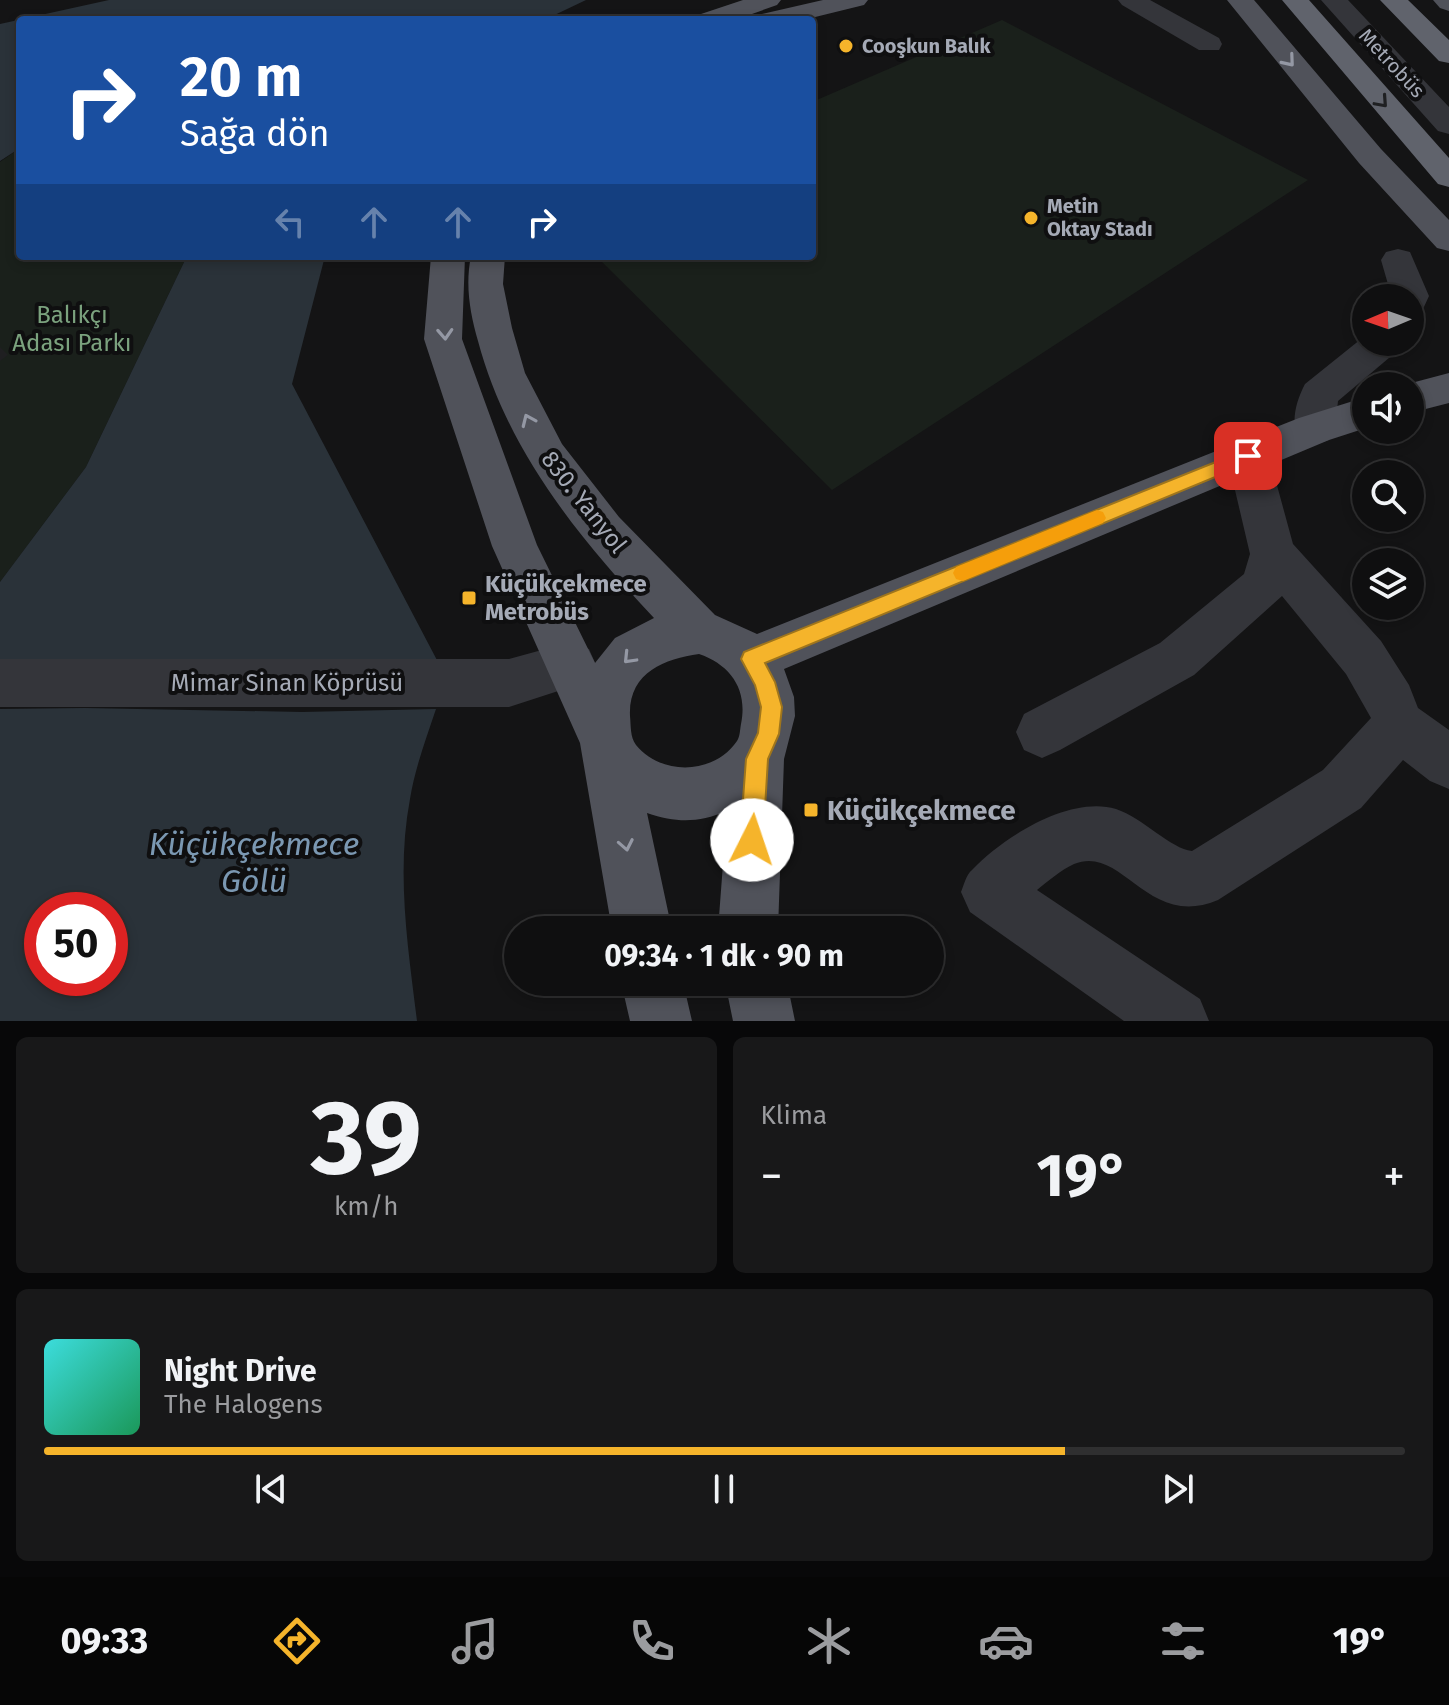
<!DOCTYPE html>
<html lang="tr">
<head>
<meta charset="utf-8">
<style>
	body { margin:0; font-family:"Fira Sans",sans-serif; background:#181819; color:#f1f3f6; height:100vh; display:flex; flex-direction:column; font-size:30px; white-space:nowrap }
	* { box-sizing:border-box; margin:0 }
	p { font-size:26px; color:#9b9c9f }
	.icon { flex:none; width:44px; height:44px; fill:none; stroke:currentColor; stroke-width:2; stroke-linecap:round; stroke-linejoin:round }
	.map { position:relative; height:1021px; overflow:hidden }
	.sheet { display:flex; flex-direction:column; gap:16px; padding:16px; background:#080809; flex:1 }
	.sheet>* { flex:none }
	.top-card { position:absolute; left:16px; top:16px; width:800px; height:244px; border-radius:8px; box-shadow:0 4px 12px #0003,0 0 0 2px #2f2f30; background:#1a4fa0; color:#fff; overflow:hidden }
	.needle { width:52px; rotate:268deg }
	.buttons { position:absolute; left:1352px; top:284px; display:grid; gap:16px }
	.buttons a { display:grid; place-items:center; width:72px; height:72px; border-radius:50%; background:#0f0f10; box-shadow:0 4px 12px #0003,0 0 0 2px #2f2f30; font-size:40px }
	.speed { position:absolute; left:24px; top:892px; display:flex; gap:16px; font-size:40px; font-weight:700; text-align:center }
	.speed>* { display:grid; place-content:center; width:104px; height:104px; border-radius:50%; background:#0f0f10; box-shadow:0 4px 12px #0003,0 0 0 2px #2f2f30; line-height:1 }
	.speed .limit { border:12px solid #d22; background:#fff; color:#111 }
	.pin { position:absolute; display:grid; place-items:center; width:68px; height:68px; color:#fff; margin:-34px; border-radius:16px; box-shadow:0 4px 12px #0006 }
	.me { position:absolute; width:88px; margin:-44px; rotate:4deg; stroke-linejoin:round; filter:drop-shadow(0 0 6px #0008) }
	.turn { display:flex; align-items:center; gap:28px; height:168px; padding:0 32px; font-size:36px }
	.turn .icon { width:104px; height:104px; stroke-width:2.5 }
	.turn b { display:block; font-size:56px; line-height:68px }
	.lanes { display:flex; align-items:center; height:76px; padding:0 32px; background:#0003; justify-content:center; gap:40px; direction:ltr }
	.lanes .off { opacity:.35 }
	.big { font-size:60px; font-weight:700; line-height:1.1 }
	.sheet .tile { flex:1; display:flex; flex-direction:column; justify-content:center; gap:12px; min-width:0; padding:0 28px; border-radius:12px; background:#181819 }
	.sheet .dial { align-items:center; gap:0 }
	.dial b { font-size:104px; line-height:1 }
	.song { display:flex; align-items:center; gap:24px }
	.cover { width:96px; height:96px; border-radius:12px; background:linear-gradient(135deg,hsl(180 70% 55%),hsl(150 70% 35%)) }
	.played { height:8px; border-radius:4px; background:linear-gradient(90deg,#f5b42b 75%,#2f2f30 75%) }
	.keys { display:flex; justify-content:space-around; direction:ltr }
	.heat { display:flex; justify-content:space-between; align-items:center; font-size:44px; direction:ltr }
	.sheet .tiles { flex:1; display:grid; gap:16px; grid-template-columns:1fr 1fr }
	.tile:last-child { grid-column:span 2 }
	.trip { position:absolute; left:504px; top:916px; width:440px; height:80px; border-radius:40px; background:#0f0f10; box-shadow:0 4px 12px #0003,0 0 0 2px #2f2f30; font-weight:700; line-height:80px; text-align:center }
	.tab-bar { display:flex; height:128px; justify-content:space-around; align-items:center; background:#060606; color:#9b9c9f }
	.tab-bar .icon { width:56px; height:56px }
	.tab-bar .on { color:#f5b42b }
	.tab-bar b { font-size:36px; color:#f1f3f6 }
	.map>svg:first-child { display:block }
	.green { fill:#1a201b }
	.water { fill:#2a3239; fill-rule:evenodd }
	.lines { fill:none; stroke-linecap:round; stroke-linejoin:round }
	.minor { fill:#34353a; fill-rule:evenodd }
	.major { fill:#50525a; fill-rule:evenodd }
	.highway { fill:#60636c; fill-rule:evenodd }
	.shaded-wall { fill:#1f1f21 }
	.oneway { stroke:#9498a4 }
	.oneway2 { stroke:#1f2022 }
	.route { fill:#f5b42b; stroke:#9f751c; stroke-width:2 }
	.slow { fill:#f59e0b }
	.poi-dot { fill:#f5b42b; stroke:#0f0f10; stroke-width:3 }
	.labels { text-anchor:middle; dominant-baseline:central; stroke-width:8; stroke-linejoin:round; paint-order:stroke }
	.far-poi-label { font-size:20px; font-weight:bold; fill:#a5aab6; stroke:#0f0f10; text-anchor:start }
	.far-street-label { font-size:20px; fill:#a5aab6; stroke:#0f0f10 }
	.park-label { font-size:24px; fill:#7ba27e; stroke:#0f0f10 }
	.street-label { font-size:24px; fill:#a5aab6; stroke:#0f0f10 }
	.poi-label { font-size:24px; font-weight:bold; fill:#a5aab6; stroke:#0f0f10; text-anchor:start }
	.near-poi-label { font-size:28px; font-weight:bold; fill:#a5aab6; stroke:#0f0f10; text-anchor:start }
	.near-water-label { font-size:32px; font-style:italic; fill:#7b98b2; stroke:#0f0f10 }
</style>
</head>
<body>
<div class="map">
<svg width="1449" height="1021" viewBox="0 0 1449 1021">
	<rect width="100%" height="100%" fill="#141415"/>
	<path class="green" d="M1002 20 1308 180 832 490 596 256H812V102Z
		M20 148V256H187L86 467 0 582V162Z"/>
	<path class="water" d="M109 0H586L544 20H20V148L0 161V24Z
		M187 256H325L292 384 449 683 0 671V582L86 467Z
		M85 708 302 712 436 709C426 739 415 768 410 799 396 873 408 947 417 1021H0V709ZM42 910H110V978H42Z"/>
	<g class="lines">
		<path class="minor" d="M1118 0H1150L1219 38 1222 44 1219 50H1199L1122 5Z
			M1321 0H1348L1449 107V134L1438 131Z
			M1398 249 1410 252 1429 296 1423 309 1410 312V298H1392L1381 260 1386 252Z
			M1366 335V342H1402L1396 352 1338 401 1335 429 1329 440 1314 445 1299 440C1290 423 1296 401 1305 384Z
			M1248 439 1263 444 1269 456 1293 544 1381 641 1409 685 1418 708 1449 730V789L1430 781 1403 760 1361 808 1218 900C1147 930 1123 844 1074 864 1061 870 1048 881 1037 890L1200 999 1209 1021H1124L970 912 961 892C964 885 966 875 972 870 1003 837 1070 795 1116 809 1143 818 1171 849 1192 851L1323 770 1371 718 1346 674 1282 596 1194 675 1060 750 1042 758 1024 750 1016 732 1024 714 1160 643 1244 574 1250 554 1227 456 1233 444Z
			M571 642 589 649 596 665 589 681 509 707H0V659H509Z"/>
		<path class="major" d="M743 0H781L777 5 735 20H697L701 14Z
			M823 0H868L864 5 803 20H758L762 14Z
			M1227 0H1254L1381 149 1449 220V251L1437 248 1359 163Z
			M1433 0H1449V11L1440 8Z
			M431 256H465L462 339 537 545 595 663 615 638 654 618C578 537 507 450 478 341 470 313 465 285 471 256H505L503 284 512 328 525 373 562 444 619 517 715 615 757 634 1299 418 1366 397V428L1329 440 784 669 794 697 795 716 784 759 778 930H718L727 811C698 823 677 823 647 813L672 930H612L580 743 492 546 424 339ZM699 654C731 665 748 690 741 724 740 729 740 737 737 741 714 775 661 776 636 745 630 737 631 726 630 716 628 673 664 659 699 654Z
			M1449 373V403L1410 413V386H1400Z
			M621 982H683L692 1021H630Z
			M725 982H787L795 1021H733Z"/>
		<path class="highway" d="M1282 0H1309L1449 158V187L1438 184Z
			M1380 0H1408L1449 40V63L1439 61Z"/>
	</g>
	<path class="shaded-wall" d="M0 347 8 355 0 361Z"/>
	<defs><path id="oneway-chevron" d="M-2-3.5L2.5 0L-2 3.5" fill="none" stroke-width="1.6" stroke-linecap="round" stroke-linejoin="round" transform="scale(2)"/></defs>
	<g class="oneway">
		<use href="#oneway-chevron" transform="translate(1289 61) rotate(50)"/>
		<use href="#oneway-chevron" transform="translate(445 334) rotate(87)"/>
		<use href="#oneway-chevron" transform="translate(528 420) rotate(-114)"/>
		<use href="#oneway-chevron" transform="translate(629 658) rotate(134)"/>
		<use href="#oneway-chevron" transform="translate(626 845) rotate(79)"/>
	</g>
	<use class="oneway2" href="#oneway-chevron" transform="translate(1382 102) rotate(48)"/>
	<path class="route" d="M1248 449 1256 456 1254 461 765 663 775 682 782 707 779 734 768 759 763 840 760 848 752 851 743 848 740 840 746 759 758 733 761 707 755 685 741 659 744 652Z"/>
	<path class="slow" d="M1097 510 1103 512 1106 518 1103 523 963 581 956 579 953 573 956 567Z"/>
	<g class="poi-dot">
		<circle cx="846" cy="46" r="8"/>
		<circle cx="1031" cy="218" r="8"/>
		<rect x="461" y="590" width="16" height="16" rx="4"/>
		<rect x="803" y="802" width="16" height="16" rx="4"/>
	</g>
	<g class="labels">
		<g class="far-poi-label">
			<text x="862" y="46">Cooşkun Balık</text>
			<text x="1047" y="206">Metin<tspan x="1047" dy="23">Oktay Stadı</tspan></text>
		</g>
		<g class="far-street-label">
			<text transform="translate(1392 63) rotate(47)">Metrobüs</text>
		</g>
		<g class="park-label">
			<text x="72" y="315">Balıkçı<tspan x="72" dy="28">Adası Parkı</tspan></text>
		</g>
		<g class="street-label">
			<text transform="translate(584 502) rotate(52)">830. Yanyol</text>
			<text x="287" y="683">Mimar Sinan Köprüsü</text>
		</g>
		<g class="poi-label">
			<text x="485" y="584">Küçükçekmece<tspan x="485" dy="28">Metrobüs</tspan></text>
		</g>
		<g class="near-poi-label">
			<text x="827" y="810">Küçükçekmece</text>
		</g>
		<g class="near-water-label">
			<text x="254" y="844">Küçükçekmece<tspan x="254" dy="37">Gölü</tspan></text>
		</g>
	</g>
</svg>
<div class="buttons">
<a><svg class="needle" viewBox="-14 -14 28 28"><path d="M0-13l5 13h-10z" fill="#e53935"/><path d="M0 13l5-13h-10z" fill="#9b9c9f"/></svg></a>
<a><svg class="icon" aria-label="sound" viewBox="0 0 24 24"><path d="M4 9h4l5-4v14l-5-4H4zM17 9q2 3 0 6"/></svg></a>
<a><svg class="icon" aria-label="search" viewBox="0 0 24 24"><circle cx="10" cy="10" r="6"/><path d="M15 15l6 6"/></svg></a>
<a><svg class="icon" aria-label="layers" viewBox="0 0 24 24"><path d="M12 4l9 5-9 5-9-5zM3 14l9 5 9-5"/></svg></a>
</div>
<div class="speed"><div class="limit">50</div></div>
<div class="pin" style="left:1248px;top:456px;background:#d93025"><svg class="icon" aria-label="arrive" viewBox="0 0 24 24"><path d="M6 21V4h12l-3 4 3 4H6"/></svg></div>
<svg class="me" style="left:752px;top:840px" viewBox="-20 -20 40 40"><circle r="19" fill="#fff"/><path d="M0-13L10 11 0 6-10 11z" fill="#f5b42b"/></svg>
<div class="trip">09:34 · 1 dk · 90 m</div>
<div class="top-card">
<div class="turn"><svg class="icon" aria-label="right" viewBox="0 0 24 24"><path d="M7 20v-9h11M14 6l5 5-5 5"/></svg><div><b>20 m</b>Sağa dön</div></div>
<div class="lanes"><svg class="icon off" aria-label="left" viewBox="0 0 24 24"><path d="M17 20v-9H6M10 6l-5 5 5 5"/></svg><svg class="icon off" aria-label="ahead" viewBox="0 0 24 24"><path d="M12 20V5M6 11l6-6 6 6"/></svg><svg class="icon off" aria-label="ahead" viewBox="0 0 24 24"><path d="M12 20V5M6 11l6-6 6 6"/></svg><svg class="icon" aria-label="right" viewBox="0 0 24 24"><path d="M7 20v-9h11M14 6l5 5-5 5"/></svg></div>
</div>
</div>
<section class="sheet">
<div class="tiles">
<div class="tile dial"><b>39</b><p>km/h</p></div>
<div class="tile"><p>Klima</p>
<div class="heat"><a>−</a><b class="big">19°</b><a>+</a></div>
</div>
<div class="tile">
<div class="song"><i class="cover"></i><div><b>Night Drive</b><p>The Halogens</p></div></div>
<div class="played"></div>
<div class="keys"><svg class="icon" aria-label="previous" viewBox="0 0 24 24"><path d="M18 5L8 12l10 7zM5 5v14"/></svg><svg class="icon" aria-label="pause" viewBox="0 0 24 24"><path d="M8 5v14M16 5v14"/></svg><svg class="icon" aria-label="next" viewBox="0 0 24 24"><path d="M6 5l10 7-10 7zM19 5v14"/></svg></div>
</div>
</div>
</section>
<nav class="tab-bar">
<b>09:33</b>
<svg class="icon on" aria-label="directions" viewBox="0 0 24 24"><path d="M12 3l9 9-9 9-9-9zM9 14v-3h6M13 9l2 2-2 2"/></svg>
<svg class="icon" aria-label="music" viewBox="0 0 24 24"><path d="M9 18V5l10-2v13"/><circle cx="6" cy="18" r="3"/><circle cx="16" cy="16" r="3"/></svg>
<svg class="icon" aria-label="phone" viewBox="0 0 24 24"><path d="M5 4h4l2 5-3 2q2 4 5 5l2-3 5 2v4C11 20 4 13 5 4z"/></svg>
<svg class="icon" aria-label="climate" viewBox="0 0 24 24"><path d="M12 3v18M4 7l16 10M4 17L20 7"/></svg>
<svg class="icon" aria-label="car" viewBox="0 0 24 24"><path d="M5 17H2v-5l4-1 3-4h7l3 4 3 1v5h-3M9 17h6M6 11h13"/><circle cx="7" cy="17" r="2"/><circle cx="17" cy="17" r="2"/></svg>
<svg class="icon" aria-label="filters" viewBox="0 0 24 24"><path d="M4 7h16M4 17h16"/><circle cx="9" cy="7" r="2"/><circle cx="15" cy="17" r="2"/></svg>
<b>19°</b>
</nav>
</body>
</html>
